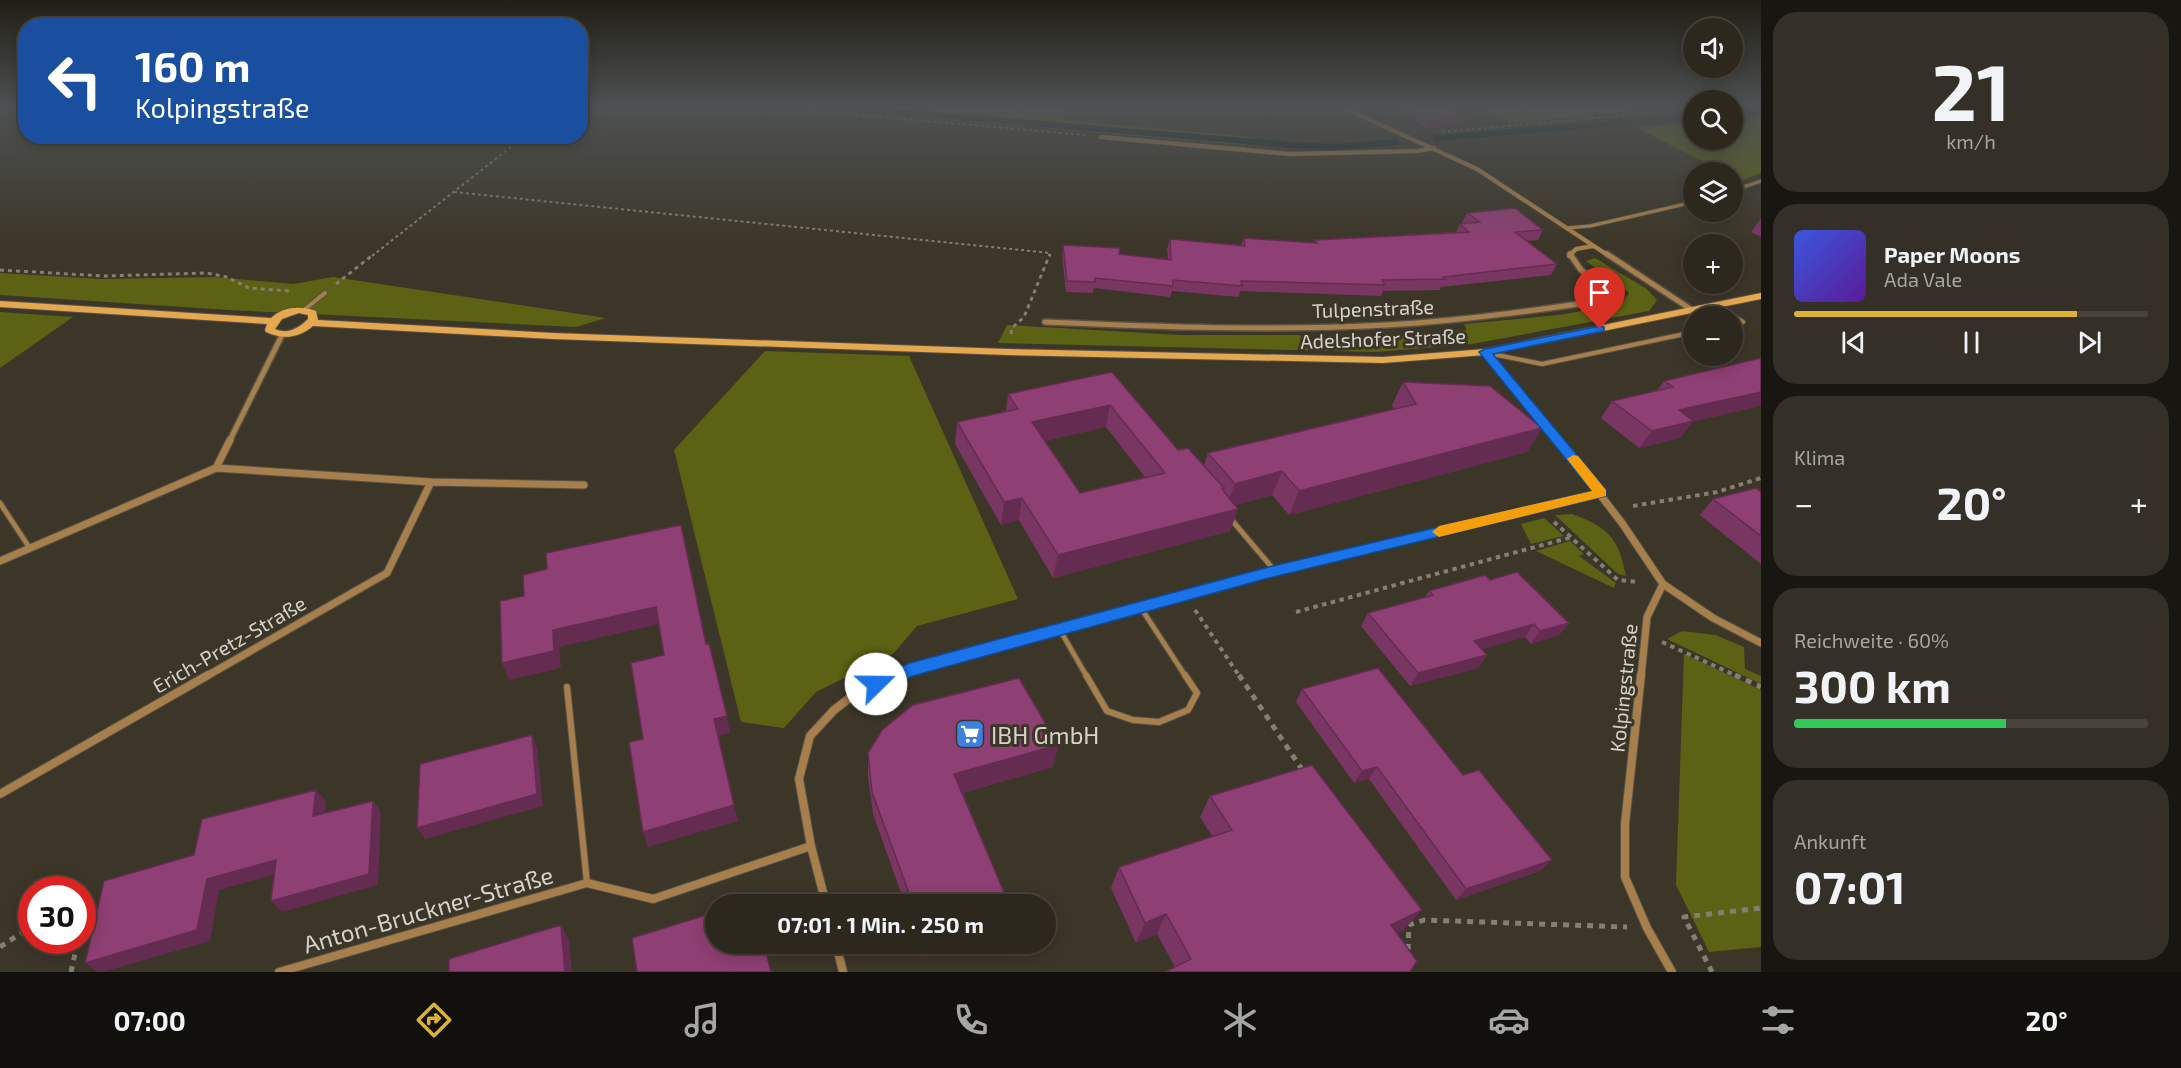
<!DOCTYPE html>
<html lang="de">
<head>
<meta charset="utf-8">
<style>
	body { margin:0; font-family:"Exo 2",sans-serif; background:#343027; color:#f1f3f6; height:100vh; display:flex; flex-direction:column; font-size:22px; white-space:nowrap }
	* { box-sizing:border-box; margin:0 }
	p { font-size:20px; color:#a6a6a4 }
	.icon { flex:none; width:33px; height:33px; fill:none; stroke:currentColor; stroke-width:2; stroke-linecap:round; stroke-linejoin:round }
	.map { position:relative; flex:1; overflow:hidden }
	.drawer { display:flex; flex-direction:column; gap:12px; padding:12px; background:#181610; width:420px }
	.drawer>* { flex:none }
	.hud { position:absolute; left:18px; top:18px; width:570px; height:126px; border-radius:24px; box-shadow:0 3px 15px #0003,0 0 0 2px #48443c; background:#1a4fa0; color:#fff; overflow:hidden }
	.fabs { position:absolute; left:1683px; top:18px; display:grid; gap:12px }
	.fabs a { display:grid; place-items:center; width:60px; height:60px; border-radius:50%; background:#2c281e; box-shadow:0 3px 15px #0003,0 0 0 2px #48443c; font-size:30px }
	.speed { position:absolute; left:18px; top:876px; display:flex; gap:12px; font-size:30px; font-weight:700; text-align:center }
	.speed>* { display:grid; place-content:center; width:78px; height:78px; border-radius:50%; background:#2c281e; box-shadow:0 3px 15px #0003,0 0 0 2px #48443c; line-height:1 }
	.speed .limit { border:9px solid #d22; background:#fff; color:#111 }
	.pin { position:absolute; display:grid; place-items:center; width:51px; height:51px; color:#fff; margin:-62px -26px; border-radius:50% 50% 50% 0; rotate:-45deg; box-shadow:0 0 6px #0007 }
	.pin .icon { rotate:45deg }
	.me { position:absolute; width:66px; margin:-33px; rotate:68deg; stroke-linejoin:round; filter:drop-shadow(0 0 4px #0008) }
	.turn { display:flex; align-items:center; gap:21px; height:126px; padding:0 18px; font-size:27px }
	.turn .icon { width:78px; height:78px; stroke-width:2.5 }
	.turn b { display:block; font-size:42px; line-height:51px }
	.big { font-size:45px; font-weight:700; line-height:1.1 }
	.drawer .widget { flex:1; display:flex; flex-direction:column; justify-content:center; gap:9px; min-width:0; padding:0 21px; border-radius:24px; background:#343027 }
	.drawer .dial { align-items:center; gap:0 }
	.dial b { font-size:78px; line-height:1 }
	.song { display:flex; align-items:center; gap:18px }
	.cover { width:72px; height:72px; border-radius:9px; background:linear-gradient(135deg,hsl(230 70% 55%),hsl(270 70% 35%)) }
	.played { height:6px; border-radius:3px; background:linear-gradient(90deg,#dab333 80%,#48443c 80%) }
	.keys { display:flex; justify-content:space-around; direction:ltr }
	.heat { display:flex; justify-content:space-between; align-items:center; font-size:33px; direction:ltr }
	.charge { height:9px; border-radius:4px; background:linear-gradient(90deg,#34c759 60%,#48443c 0) }
	.trip { position:absolute; left:705px; top:894px; width:351px; height:60px; border-radius:30px; background:#2c281e; box-shadow:0 3px 15px #0003,0 0 0 2px #48443c; font-weight:700; line-height:60px; text-align:center }
	.tab-bar { display:flex; height:96px; justify-content:space-around; align-items:center; background:#12100c; color:#a6a6a4 }
	.tab-bar .icon { width:42px; height:42px }
	.tab-bar .on { color:#dab333 }
	.tab-bar b { font-size:27px; color:#f1f3f6 }
	main { display:flex; flex:1; min-height:0 }
	.map>svg:first-child { display:block }
	.green { fill:#5b6213 }
	.lines { fill:none; stroke-linecap:round; stroke-linejoin:round }
	.stream { stroke:#0e2122; stroke-width:6 }
	.lane-far3-casing { stroke:#575245; stroke-width:4.5 }
	.lane-far2-casing { stroke:#575245; stroke-width:6 }
	.lane-far1-casing { stroke:#575245; stroke-width:7 }
	.lane-casing { stroke:#575245; stroke-width:8 }
	.street-far3-casing { stroke:#575245; stroke-width:5 }
	.street-far2-casing { stroke:#575245; stroke-width:8 }
	.street-far1-casing { stroke:#575245; stroke-width:9 }
	.street-casing { stroke:#575245; stroke-width:10 }
	.secondary-casing { stroke:#575245; stroke-width:2 }
	.path-far3 { stroke:#837f74; stroke-width:2; stroke-dasharray:3 3; stroke-linecap:butt }
	.path-far2 { stroke:#837f74; stroke-width:3; stroke-dasharray:4 4; stroke-linecap:butt }
	.path-far1 { stroke:#837f74; stroke-width:4; stroke-dasharray:4.5 4.5; stroke-linecap:butt }
	.path { stroke:#837f74; stroke-width:5; stroke-dasharray:6 6; stroke-linecap:butt }
	.lane-far3 { stroke:#a67f4c; stroke-width:3 }
	.lane-far2 { stroke:#a67f4c; stroke-width:4 }
	.lane-far1 { stroke:#a67f4c; stroke-width:4.5 }
	.lane { stroke:#a67f4c; stroke-width:6 }
	.street-far3 { stroke:#a67f4c; stroke-width:4 }
	.street-far2 { stroke:#a67f4c; stroke-width:5 }
	.street-far1 { stroke:#a67f4c; stroke-width:7 }
	.street { stroke:#a67f4c; stroke-width:8 }
	.secondary { fill:#e6a751; fill-rule:evenodd }
	.wall { fill:#7a3663; fill-rule:evenodd }
	.shaded-wall { fill:#632c50 }
	.building { fill:#8e3f73; stroke:#632c50; stroke-width:1.5; fill-rule:evenodd }
	.route { fill:#1a73e8; stroke:#114b97; stroke-width:1.5 }
	.slow { fill:#f59e0b }
	.labels { text-anchor:middle; dominant-baseline:central; stroke-width:6; stroke-linejoin:round; paint-order:stroke }
	.street-label { font-size:20px; fill:#d6d3cb; stroke:#3b3628 }
	.near-poi-label { font-size:24px; fill:#d6d3cb; stroke:#3b3628; text-anchor:start }
	.near-street-label { font-size:24px; fill:#d6d3cb; stroke:#3b3628 }
</style>
</head>
<body>
<main>
<div class="map">
<svg width="1761" height="972" viewBox="0 0 1761 972">
	<rect width="100%" height="100%" fill="#3b3628"/>
	<path class="green" d="M797 107H1067L1063 120 1251 137 1246 145Z
		M1476 107H1674L1510 123Z
		M1761 117V173L1741 181 1733 177 1732 172H1724L1637 128 1693 123 1694 140H1732L1733 120Z
		M1595 258 1647 289 1657 300 1649 311 1472 344 1376 352 998 343 1007 325 1180 335H1300L1303 340 1467 330 1464 324 1559 315 1621 304 1629 293 1586 261Z
		M0 273 102 279 214 277 293 284 333 277 606 318 576 327 229 310 0 295Z
		M0 312 73 317 0 368Z
		M765 351 909 356 1018 599 917 626 893 654 816 692 784 728 741 722 674 450Z
		M1572 514C1609 528 1618 537 1626 576L1618 574 1555 515Z
		M1544 518 1564 536 1531 544 1521 524Z
		M1570 541 1584 554 1579 556 1616 583 1614 588 1536 551Z
		M1682 631 1715 635 1744 647 1745 669 1761 676V684L1667 639Z
		M1684 654 1761 690V947L1709 952 1676 885Z"/>
	<g class="lines">
		<path class="stream" d="M837 107 1305 146 1339 147 1396 142
			M1732 114 1761 111
			M1436 138 1694 117"/>
		<g class="lane-far3-casing">
			<path id="lane-far3" d="M1732 191 1761 181
				M1567 228 1590 226 1694 202"/>
		</g>
		<g class="lane-far2-casing">
			<path id="lane-far2" d="M1716 305 1743 322
				M304 310 325 293
				M1732 324 1743 322
				M1487 353 1542 364 1694 332"/>
		</g>
		<g class="lane-far1-casing">
			<path id="lane-far1" d="M0 503 29 547
				M1230 518 1275 571
				M1141 608 1186 677
				M1060 630 1087 677"/>
		</g>
		<g class="lane-casing">
			<path id="lane" d="M1086 675 1107 711 1133 720 1159 722 1188 710 1197 693 1185 675
				M567 687 587 883"/>
		</g>
		<g class="street-far3-casing">
			<path id="street-far3" d="M1342 107 1477 169 1609 256
				M1101 137 1290 154 1418 151 1434 148
				M1569 256 1576 249 1593 246"/>
		</g>
		<g class="street-far2-casing">
			<path id="street-far2" d="M1607 254 1692 310
				M1045 322C1159 327 1273 331 1387 325 1460 321 1533 311 1605 300L1613 295 1581 270 1570 254
				M1485 352 1559 442
				M229 442 282 335"/>
		</g>
		<g class="street-far1-casing">
			<path id="street-far1" d="M1558 440 1622 523 1663 584 1647 617 1641 677
				M216 468 431 482 584 485
				M0 561 216 468 230 440
				M1663 584 1713 618 1761 643
				M205 677 387 573 431 482
				M893 677 910 670 1275 571 1601 493"/>
		</g>
		<g class="street-casing">
			<path id="street" d="M1641 675 1625 824V877L1647 928 1672 972
				M0 794 208 675
				M826 904 811 846 799 779 810 736 834 710 859 691 897 675
				M836 944 843 972
				M279 972 587 883 653 899 811 846"/>
		</g>
		<g class="secondary-casing">
			<path id="secondary" d="M1761 293V299L1485 355 1383 363 1007 355 553 339 313 326C299 338 283 340 266 332L265 330 267 324 0 307V301L271 318C284 306 301 306 316 311L318 320 553 333 1007 349 1383 357 1485 349ZM299 313 308 315V319C299 328 288 335 275 329L282 319Z"/>
		</g>
		<path class="path-far3" d="M766 107 1085 135
			M1442 132 1694 109
			M454 192 1050 253 1049 256
			M372 256 525 136"/>
		<path class="path-far2" d="M0 270 104 276 206 273 227 277 249 288 290 291
			M336 284 374 254
			M1011 334 1012 328 1024 317 1050 254"/>
		<path class="path-far1" d="M1633 506 1717 492 1761 478
			M1554 522 1618 580 1639 582
			M1195 610 1240 677
			M1296 612 1572 537
			M1662 642 1739 677"/>
		<path class="path" d="M1239 675 1303 771
			M1735 675 1761 687
			M82 918V923
			M0 947 32 926
			M1408 950 1409 925 1424 920 1627 927
			M71 972 78 940
			M1712 972 1684 917 1761 908"/>
		<use href="#lane-far3" class="lane-far3"/>
		<use href="#lane-far2" class="lane-far2"/>
		<use href="#lane-far1" class="lane-far1"/>
		<use href="#lane" class="lane"/>
		<use href="#street-far3" class="street-far3"/>
		<use href="#street-far2" class="street-far2"/>
		<use href="#street-far1" class="street-far1"/>
		<use href="#street" class="street"/>
		<use href="#secondary" class="secondary"/>
	</g>
	<path class="wall" d="M1395 107H1451L1466 117 1462 124 1426 128Z
		M1467 213 1543 230 1538 240 1527 241 1557 264 1551 275 1441 287 1440 290 1383 291 1381 296 1240 291 1239 297 1172 291 1170 297 1094 288 1093 293 1066 292 1062 256 1063 245 1119 254 1168 259 1167 249 1170 239 1241 245 1244 238 1314 243 1315 240 1456 232 1460 224H1463L1462 223Z
		M1761 218V237L1751 232Z
		M1761 358 1692 422 1680 438 1639 448 1601 418 1612 401 1657 391 1664 381Z
		M1112 372 1178 450 1204 465 1208 453 1394 410 1392 405 1403 382 1542 428 1527 452 1289 515 1272 495 1236 505 1238 509 1230 531 1053 578 1019 520 1001 525 955 444 957 422 1006 412 1008 394ZM1106 427 1145 477 1080 493 1044 441Z
		M1761 492V564L1700 515 1713 499Z
		M1490 580 1569 623 1559 635 1531 644 1525 637 1482 649 1487 655 1478 668 1410 686 1361 626 1368 613 1425 597 1429 591Z
		M1302 689 1463 775 1552 860 1540 871 1456 900 1369 779 1354 783 1296 702Z
		M1058 745 1053 767 963 793 1009 904H905L873 814 868 776V753Z
		M1210 796 1404 930 1175 967 1157 934 1136 943 1111 888 1119 867 1212 836 1200 817Z
		M919 944H968L924 957Z"/>
	<path class="shaded-wall" d="M1466 117 1462 124 1426 128 1429 120Z
		M1761 392V406L1692 422 1680 438 1639 448 1652 431 1679 410Z
		M1110 405 1106 427 1029 444 1032 422Z
		M1542 428 1527 452 1289 515 1299 491Z
		M1282 471 1272 495 1226 508 1235 484Z
		M1022 498 1019 520 1001 525 1004 502Z
		M1238 509 1230 531 1053 578 1058 555Z
		M656 607 660 624 559 647 561 668 509 680 502 663 553 630Z
		M1569 623 1559 635 1531 644 1540 631Z
		M1534 624 1525 637 1466 654 1474 641Z
		M1487 655 1478 668 1410 686 1418 673Z
		M727 716 730 733 718 736 714 719Z
		M532 735 537 747 543 806 425 839 417 828Z
		M1058 745 1053 767 952 796 954 774Z
		M1377 767 1369 779 1354 783 1362 771Z
		M316 790 326 801 323 828 313 816Z
		M373 801 381 812 378 885 282 912 271 901Z
		M734 805 738 821 648 847 643 832Z
		M276 860 287 871 219 890 210 941 103 972H98L85 963 207 879Z
		M1552 860 1540 871 1456 900 1466 889Z
		M1422 910 1404 930 1373 944 1391 925Z
		M1166 914 1157 934 1136 943 1145 923Z
		M561 925 569 940 572 972H565Z
		M925 944H968L924 957Z"/>
	<path class="building" d="M1409 107H1451L1466 117 1429 120Z
		M1515 208 1543 230 1515 232 1557 264 1443 277 1445 279 1382 280 1385 285 1241 281 1242 286 1173 280V286L1095 278V282L1067 281 1063 245 1120 248 1119 254 1171 260 1170 239 1245 246 1244 238 1317 243 1315 240 1469 232 1460 224 1480 222 1467 213Z
		M1761 358V392L1679 410 1693 421 1652 431 1612 401 1673 387 1664 381Z
		M1112 372 1178 450 1188 448 1224 488 1222 489 1238 509 1058 555 1022 498 1004 502 957 422 1018 409 1008 394ZM1110 405 1165 473 1080 493 1032 422Z
		M1403 382 1490 386 1542 428 1299 491 1282 471 1235 484 1208 453 1416 404Z
		M1756 488 1761 492V536L1713 499Z
		M681 525 706 644 709 643 727 716 714 719 734 805 643 832 629 742 643 739 631 663 664 655 656 607 553 630 554 651 502 663 500 601 524 596 523 575 547 569 546 553Z
		M1517 572 1569 623 1540 631 1534 624 1474 641 1487 655 1418 673 1368 613 1433 595 1429 591 1485 575 1490 580Z
		M1378 668 1463 775 1479 770 1552 860 1466 889 1377 767 1362 771 1302 689Z
		M1019 678 1058 745 954 774 1009 904H913L872 792 868 753 882 730 913 705Z
		M532 735 537 794 417 828 420 764Z
		M1312 765 1422 910 1391 925 1417 961 1410 972H1165L1191 959 1166 914 1145 923 1119 867 1232 830 1210 796Z
		M316 790 313 816 373 801 369 874 271 901 276 860 207 879 197 930 85 963 104 881 194 855 202 819Z
		M755 900 756 904H740Z
		M716 912V944H764L771 972H637L632 938Z
		M561 925 565 972H449V959Z"/>
	<linearGradient id="sky" x2="0" y2="1"><stop stop-color="#201e16"/><stop offset="0.44" stop-color="#4f5253"/><stop offset="1" stop-color="#4f5253" stop-opacity="0"/></linearGradient>
	<rect width="1761" height="243" fill="url(#sky)"/>
	<path class="route" d="M1600 326 1604 327V331L1493 354 1606 490V496L1265 579 913 676 876 691 870 689 868 684 870 679 910 663 1265 568 1592 491 1479 352 1485 349Z"/>
	<path class="slow" d="M1573 455 1578 456 1606 490V496L1439 537 1432 532 1439 526 1592 491 1567 459Z"/>
	<defs>
		<g id="supermarket-square" transform="scale(1.5)"><rect x="-9" y="-9" width="18" height="18" rx="4" fill="#3f7fe0" stroke="#3b3628"/><path d="M-6-5.5h2.5l.6 2H6L4.5 2H-2.5L-4.4-4H-6ZM-1.5 3.2a1.3 1.3 0 1 0 .1 0ZM3 3.2a1.3 1.3 0 1 0 .1 0Z" fill="#fff"/></g>
	</defs>
	<g fill-rule="evenodd">
		<use href="#supermarket-square" x="970" y="734"/>
	</g>
	<g class="labels">
		<g class="street-label">
			<text transform="translate(1373 308) rotate(-2)">Tulpenstraße</text>
			<text transform="translate(1383 338) rotate(-2)">Adelshofer Straße</text>
			<text transform="translate(229 644) rotate(-30)">Erich-Pretz-Straße</text>
			<text transform="translate(1623 688) rotate(-84)">Kolpingstraße</text>
		</g>
		<g class="near-poi-label">
			<text x="991" y="734">IBH GmbH</text>
		</g>
		<g class="near-street-label">
			<text transform="translate(428 909) rotate(-16)">Anton-Bruckner-Straße</text>
		</g>
	</g>
</svg>
<div class="fabs">
<a><svg class="icon" aria-label="sound" viewBox="0 0 24 24"><path d="M4 9h4l5-4v14l-5-4H4zM17 9q2 3 0 6"/></svg></a>
<a><svg class="icon" aria-label="search" viewBox="0 0 24 24"><circle cx="10" cy="10" r="6"/><path d="M15 15l6 6"/></svg></a>
<a><svg class="icon" aria-label="layers" viewBox="0 0 24 24"><path d="M12 4l9 5-9 5-9-5zM3 14l9 5 9-5"/></svg></a>
<a>+</a>
<a>−</a>
</div>
<div class="speed"><div class="limit">30</div></div>
<div class="pin" style="left:1600px;top:329px;background:#d93025"><svg class="icon" aria-label="arrive" viewBox="0 0 24 24"><path d="M6 21V4h12l-3 4 3 4H6"/></svg></div>
<svg class="me" style="left:876px;top:684px" viewBox="-20 -20 40 40"><circle r="19" fill="#fff"/><path d="M0-13L10 11 0 6-10 11z" fill="#1a73e8"/></svg>
<div class="trip">07:01 · 1 Min. · 250 m</div>
<div class="hud">
<div class="turn"><svg class="icon" aria-label="left" viewBox="0 0 24 24"><path d="M17 20v-9H6M10 6l-5 5 5 5"/></svg><div><b>160 m</b>Kolpingstraße</div></div>
</div>
</div>
<section class="drawer">
<div class="widget dial"><b>21</b><p>km/h</p></div>
<div class="widget">
<div class="song"><i class="cover"></i><div><b>Paper Moons</b><p>Ada Vale</p></div></div>
<div class="played"></div>
<div class="keys"><svg class="icon" aria-label="previous" viewBox="0 0 24 24"><path d="M18 5L8 12l10 7zM5 5v14"/></svg><svg class="icon" aria-label="pause" viewBox="0 0 24 24"><path d="M8 5v14M16 5v14"/></svg><svg class="icon" aria-label="next" viewBox="0 0 24 24"><path d="M6 5l10 7-10 7zM19 5v14"/></svg></div>
</div>
<div class="widget"><p>Klima</p>
<div class="heat"><a>−</a><b class="big">20°</b><a>+</a></div>
</div>
<div class="widget"><p>Reichweite · 60%</p><b class="big">300 km</b><div class="charge"></div></div>
<div class="widget"><p>Ankunft</p><b class="big">07:01</b></div>
</section>
</main>
<nav class="tab-bar">
<b>07:00</b>
<svg class="icon on" aria-label="directions" viewBox="0 0 24 24"><path d="M12 3l9 9-9 9-9-9zM9 14v-3h6M13 9l2 2-2 2"/></svg>
<svg class="icon" aria-label="music" viewBox="0 0 24 24"><path d="M9 18V5l10-2v13"/><circle cx="6" cy="18" r="3"/><circle cx="16" cy="16" r="3"/></svg>
<svg class="icon" aria-label="phone" viewBox="0 0 24 24"><path d="M5 4h4l2 5-3 2q2 4 5 5l2-3 5 2v4C11 20 4 13 5 4z"/></svg>
<svg class="icon" aria-label="climate" viewBox="0 0 24 24"><path d="M12 3v18M4 7l16 10M4 17L20 7"/></svg>
<svg class="icon" aria-label="car" viewBox="0 0 24 24"><path d="M5 17H2v-5l4-1 3-4h7l3 4 3 1v5h-3M9 17h6M6 11h13"/><circle cx="7" cy="17" r="2"/><circle cx="17" cy="17" r="2"/></svg>
<svg class="icon" aria-label="filters" viewBox="0 0 24 24"><path d="M4 7h16M4 17h16"/><circle cx="9" cy="7" r="2"/><circle cx="15" cy="17" r="2"/></svg>
<b>20°</b>
</nav>
</body>
</html>
